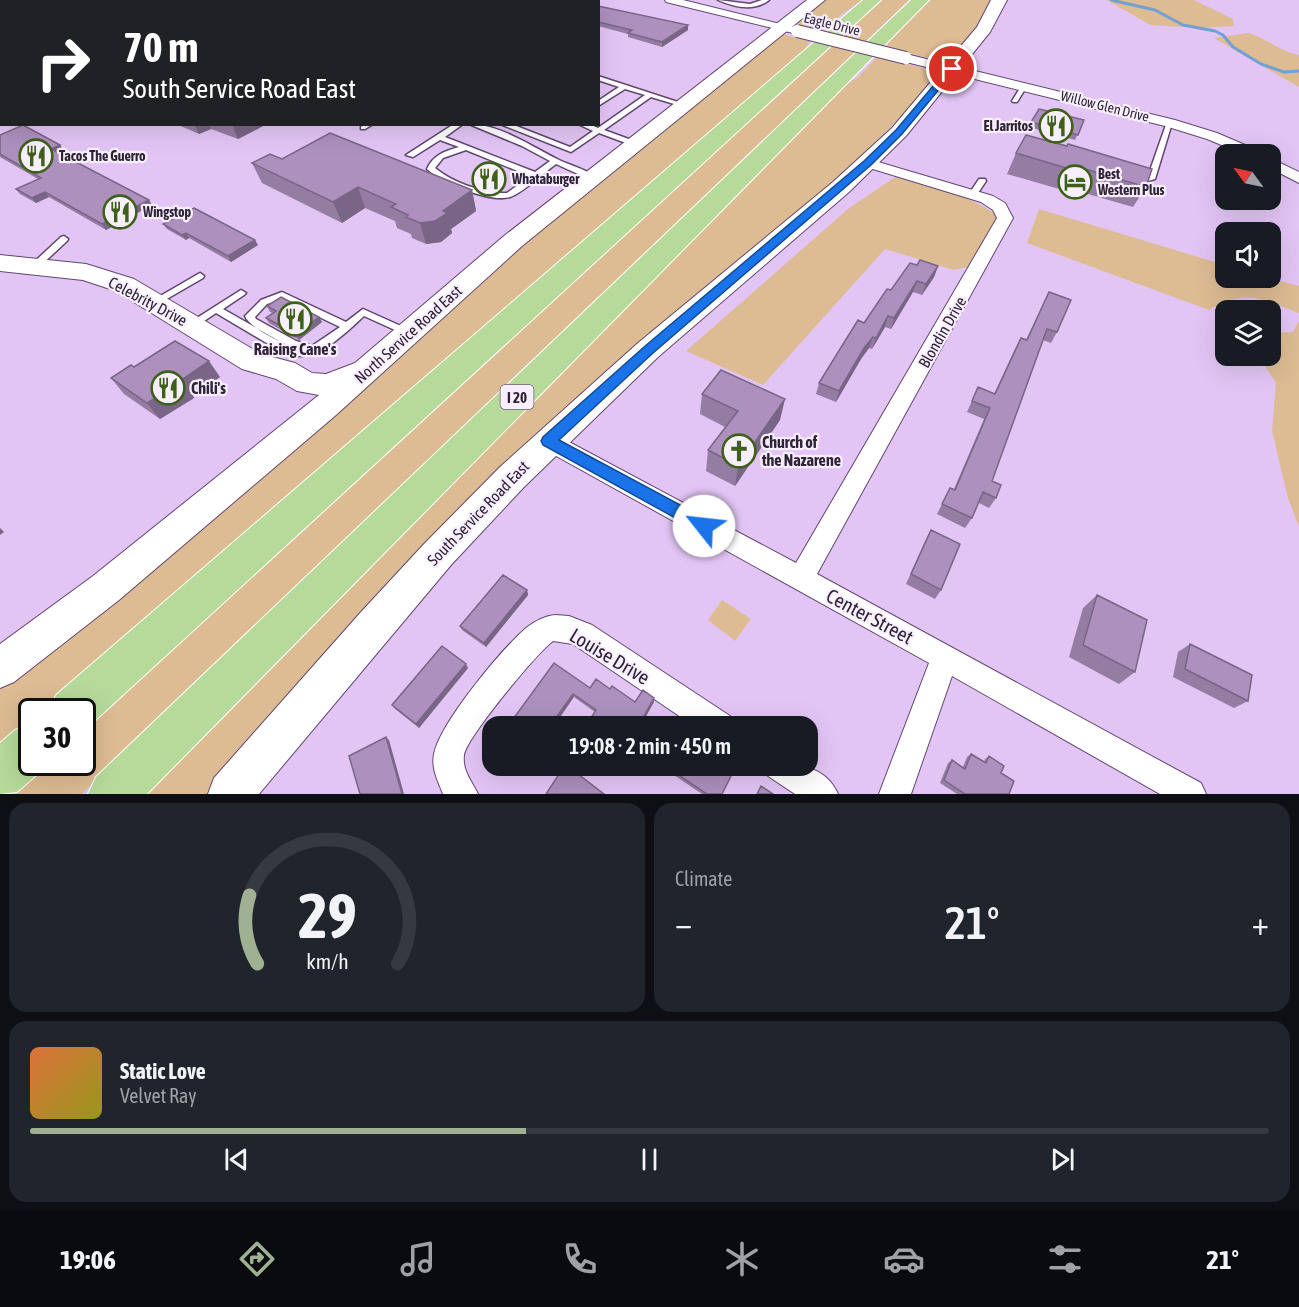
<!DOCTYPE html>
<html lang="en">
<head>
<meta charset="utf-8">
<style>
	body { margin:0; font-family:"Asap Condensed",sans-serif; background:#20242c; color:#f1f3f6; height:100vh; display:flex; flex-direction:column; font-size:22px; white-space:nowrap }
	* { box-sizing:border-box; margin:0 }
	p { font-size:20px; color:#9ea1a6 }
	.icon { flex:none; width:33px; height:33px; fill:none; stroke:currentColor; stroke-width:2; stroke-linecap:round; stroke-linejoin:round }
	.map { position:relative; height:794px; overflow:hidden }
	.details { display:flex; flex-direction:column; gap:9px; padding:9px; background:#0d0f14; flex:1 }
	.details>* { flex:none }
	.guide { position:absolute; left:0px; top:0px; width:600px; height:126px; box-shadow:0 6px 24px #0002; background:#202124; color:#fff; overflow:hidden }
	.needle { width:39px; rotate:303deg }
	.buttons { position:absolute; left:1215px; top:144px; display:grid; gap:12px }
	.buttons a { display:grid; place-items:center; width:66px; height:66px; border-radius:12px; background:#171b24; box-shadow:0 6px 24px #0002; font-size:30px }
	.speed { position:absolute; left:18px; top:698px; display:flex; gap:12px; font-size:30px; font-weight:700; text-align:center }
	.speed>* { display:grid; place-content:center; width:78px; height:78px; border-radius:50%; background:#171b24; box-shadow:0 6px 24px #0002; line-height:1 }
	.speed .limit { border:3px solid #111; border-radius:9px; background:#fff; color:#111 }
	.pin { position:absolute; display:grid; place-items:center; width:51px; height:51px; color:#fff; margin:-26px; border:3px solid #fff; border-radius:50%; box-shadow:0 2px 6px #0007 }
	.me { position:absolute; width:66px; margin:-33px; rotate:299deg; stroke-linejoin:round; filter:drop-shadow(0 0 4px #0008) }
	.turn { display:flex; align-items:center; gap:21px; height:126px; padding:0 24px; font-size:27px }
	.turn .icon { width:78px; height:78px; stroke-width:2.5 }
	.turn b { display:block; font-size:42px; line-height:51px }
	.big { font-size:45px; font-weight:600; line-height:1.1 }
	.details .widget { flex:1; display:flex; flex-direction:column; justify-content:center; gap:9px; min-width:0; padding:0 21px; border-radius:18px; background:#20242c }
	.details .dial { align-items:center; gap:0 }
	.dial svg { height:156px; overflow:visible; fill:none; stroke:#363941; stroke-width:7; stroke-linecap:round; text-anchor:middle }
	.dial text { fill:#f1f3f6; stroke:none }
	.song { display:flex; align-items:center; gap:18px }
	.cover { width:72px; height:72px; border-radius:9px; background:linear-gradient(135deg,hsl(20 70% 55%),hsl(60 70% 35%)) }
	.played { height:6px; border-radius:3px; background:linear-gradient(90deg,#a0b193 40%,#363941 40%) }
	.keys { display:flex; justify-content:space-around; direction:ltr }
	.heat { display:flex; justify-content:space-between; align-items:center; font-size:33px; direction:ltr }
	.details .tiles { flex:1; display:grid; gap:9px; grid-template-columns:1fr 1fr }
	.widget:last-child { grid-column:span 2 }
	.trip { position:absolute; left:482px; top:716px; width:336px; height:60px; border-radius:18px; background:#171b24; box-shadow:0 6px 24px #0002; font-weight:600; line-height:60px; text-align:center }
	.menu { display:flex; height:96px; justify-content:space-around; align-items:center; background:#090b0e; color:#9ea1a6 }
	.menu .icon { width:42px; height:42px }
	.menu .on { color:#a0b193 }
	.menu b { font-size:27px; color:#f1f3f6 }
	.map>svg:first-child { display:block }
	.green { fill:#ddbc93 }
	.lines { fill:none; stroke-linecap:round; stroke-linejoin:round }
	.stream { stroke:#71a0d5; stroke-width:3 }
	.lane-casing { stroke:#614770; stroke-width:3 }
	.street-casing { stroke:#614770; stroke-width:2 }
	.secondary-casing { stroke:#614770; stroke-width:2 }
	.highway-casing { stroke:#fff; stroke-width:2 }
	.lane { fill:#fff; fill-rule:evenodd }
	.street { fill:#fff; fill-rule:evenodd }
	.secondary { fill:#fff; fill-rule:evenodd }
	.highway { fill:#b5da9a; fill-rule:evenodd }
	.street-bridge-casing { stroke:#614770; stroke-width:14; stroke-linecap:butt }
	.street-bridge { stroke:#fff; stroke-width:12 }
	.wall { fill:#957ca3 }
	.shaded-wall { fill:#796585 }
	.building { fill:#ad90be; stroke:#796585; stroke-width:1.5 }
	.route { fill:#1a73e8; stroke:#114b97; stroke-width:1.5 }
	.labels { text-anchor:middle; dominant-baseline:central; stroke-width:4.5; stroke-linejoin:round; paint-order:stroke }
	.far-street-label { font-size:14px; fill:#2f2436; stroke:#f8effe }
	.far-poi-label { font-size:14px; font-weight:bold; fill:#2f2436; stroke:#f8effe; text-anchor:start }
	.shield { fill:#f8effe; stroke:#6b6172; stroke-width:1.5 }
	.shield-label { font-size:15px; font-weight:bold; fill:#2f2436 }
	.street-label { font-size:16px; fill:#2f2436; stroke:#f8effe }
	.poi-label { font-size:16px; font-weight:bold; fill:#2f2436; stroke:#f8effe; text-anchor:start }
	.near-street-label { font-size:20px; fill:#2f2436; stroke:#f8effe }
</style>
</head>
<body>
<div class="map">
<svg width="1299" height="794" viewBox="0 0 1299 794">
	<rect width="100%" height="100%" fill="#e3c5f5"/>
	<path class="green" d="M825 0H863L842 14 825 30H822L810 41 806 49 48 711H32L31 726 0 753V687L532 237 783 34 808 41 821 29 795 24Z
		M882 0H909L82 794H4L39 762H82L83 723Z
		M927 0H991C983 16 963 54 944 58 928 61 904 51 888 47V40Z
		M1107 0H1194L1233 19 1234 26 1199 28 1150 25Z
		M1248 33C1266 38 1280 51 1299 55V87L1214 38Z
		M877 57 924 68 933 76 924 88 925 90 878 141 209 794H136L842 87 858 77Z
		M895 177C929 187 969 194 998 216L973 266 954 270 885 249 763 385 686 351 848 209Z
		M1039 209 1225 265 1226 278H1269L1299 286V313C1261 299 1247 288 1209 310L1027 243Z
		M1299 321V527L1288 498 1272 431 1276 383 1258 356H1270L1271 333 1293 332Z
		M722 600 751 619 735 641 708 620Z"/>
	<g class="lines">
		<path class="stream" d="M1111 0 1155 10 1183 25 1215 31 1223 35 1233 47 1261 64 1284 72 1299 71"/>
		<g class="lane-casing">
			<path id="lane" d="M280 0 290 2H282Z
				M326 0H333L324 2Z
				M718 0 750 4 762 0H769C754 12 734 7 718 0Z
				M598 76 687 105 684 107 651 97 604 130 637 142V146H634L599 133 571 152 500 124H511L570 147 593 131 578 124H589L598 128 645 95 625 89 598 106V101L619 87 598 80Z
				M1022 85 1027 86 1017 102H1013L1012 101Z
				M1167 122 1172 123 1155 179 1148 181 1147 179Z
				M364 124H373L365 129H361V127Z
				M454 124H463L445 137 535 172 550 161 522 146 469 124C499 124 531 146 557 159 569 165 585 169 596 177L589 179 556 164C545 172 521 194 510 197 491 203 441 183 427 169 433 155 445 151 459 147L440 140 413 157 406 155ZM466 150 530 176 507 193H502C479 191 453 183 435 168L443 158Z
				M979 179H985L986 181 976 196H970L969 194Z
				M64 236 68 239 67 241 38 268H32V264L61 237Z
				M200 273 204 276 203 278 158 304H152L150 302Z
				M241 290 246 293 244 295 223 309 293 349 300 350C286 345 250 329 245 316L261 300 282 292 346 322 363 309 412 331 414 333 409 336 406 335 364 316C343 335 318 362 287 355L216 313 195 327H189L187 325 189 323ZM282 299 340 327 312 346 296 341 256 319 255 317 267 304Z"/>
		</g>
		<g class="street-casing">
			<path id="street" d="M86 0H107L85 2Z
				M665 0H683L801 29 803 31 797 34 666 2Z
				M0 16H2V22H0Z
				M906 54 1175 120 1217 133 1259 151 1261 154H1243L1207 139 1165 126 902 61 900 58Z
				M1270 158 1299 172V183L1270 168Z
				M868 159 993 196 1005 203 1013 218 817 574 1201 783 1206 794H1160L952 676 911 794H879L929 663 540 447 537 441 540 435 548 432 556 435 796 563 997 218 993 210 981 202 863 166 861 163 863 160Z
				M555 615 569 616 592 625 730 716 735 726H694L573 644 553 641C536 654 467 737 464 755 462 771 472 781 478 794H443C438 781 431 768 434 754 440 723 501 650 526 628 535 621 545 616 555 615Z
				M764 765C793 765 824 762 838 794H795L768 776Z"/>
		</g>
		<g class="secondary-casing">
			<path id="secondary" d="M191 0H207L191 2Z
				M807 0H825L522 246 336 415 119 600 14 682 0 688V644L93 576 319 395 297 391 276 379 242 369 116 291 83 280 0 271V255L86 264 134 279 261 354 295 363 312 373 326 374 355 363 504 236Z
				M991 0H1007L990 32 906 136 849 192 658 357 524 487 451 565 259 794H208L214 778 361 612 425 543 500 467 638 343 833 182 892 128 977 27Z
				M2 104V116L0 117V105Z"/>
		</g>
		<g class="highway-casing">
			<path id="highway" d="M863 0H881L88 727 82 729V711H49L56 695Z
				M911 0H929L147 794H88L96 777Z
				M32 724V762H49V764L17 792 0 794V743L15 730Z"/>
		</g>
		<use href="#lane" class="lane"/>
		<use href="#street" class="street"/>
		<use href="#secondary" class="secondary"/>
		<use href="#highway" class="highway"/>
		<g class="street-bridge-casing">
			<path id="street-bridge" d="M797 31 906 58"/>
		</g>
		<use href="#street-bridge" class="street-bridge"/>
	</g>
	<path class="wall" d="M598 6 688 25V30L662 47 628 37V34L598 26Z
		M1084 120 1075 140 1029 127 1031 122Z
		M176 124H267L238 139 211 129 199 134Z
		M0 135 60 145 63 150 58 152 152 205 106 230 49 197 36 203 20 194 16 189 38 179 0 157Z
		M1026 135 1146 187 1133 207 1074 190 1073 193 1007 174 1016 153Z
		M282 159 472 190 476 211 451 229 452 233 441 242 426 244 412 238 411 234 397 228 395 221 365 208 342 223 262 183 252 163Z
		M163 224 258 245 231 262 189 238 186 240 167 229Z
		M917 265 938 266 934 277 922 295 913 292 891 329 885 327 872 349 869 348 861 359 836 402 816 394 819 383 864 323 891 290Z
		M1049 292 1057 332 1051 343 1043 340 992 481 996 498 989 508 979 503 972 518 965 528 937 514 950 488 954 489 984 419 967 412 978 387 994 394 1015 349 1021 338 1026 340Z
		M267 306 322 322 299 340 269 323 266 318 273 313 270 312Z
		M134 367 220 377 193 396 194 398 160 419 124 394 111 378Z
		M702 394 780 420 735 486 706 471 708 450 725 427 700 414Z
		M931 530 941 590 935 599 906 584 926 539Z
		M527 590 528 595 486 647 462 630 460 626Z
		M1097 595 1135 672 1119 684 1069 657 1083 608Z
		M1190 644 1248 701 1234 708 1173 677 1178 652Z
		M554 663 590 688 610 689 635 702 654 698V702L595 712 574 697Z
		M468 668 419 728 395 709 392 705Z
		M971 754 984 762 985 759 989 756 1001 773 1009 794H957L940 783 948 763 952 760 963 767 967 757Z
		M634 765H647L643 771Z
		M659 765H731L722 794H702Z"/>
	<path class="shaded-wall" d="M688 25V30L662 47V42Z
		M194 124H209L211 129 199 134Z
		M232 124H267L238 139Z
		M60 145 63 150 54 154 51 149Z
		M358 187 365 208 342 223 333 202Z
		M472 190 476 211 451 229 452 233 441 242 426 244 420 223 443 211Z
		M45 192 49 197 36 203 32 198Z
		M149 200 152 205 106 230 102 224Z
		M186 233 189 238 186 240 182 235Z
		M255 240 258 245 231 262 228 256Z
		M938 266 934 277 922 295 926 284Z
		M917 281 913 292 891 329 894 318Z
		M888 316 885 327 872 349 876 338Z
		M319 317 322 322 299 340 296 334Z
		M873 337 869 348 861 359 836 402 839 391 864 348Z
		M209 361 220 377 193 396 194 398 160 419 147 403Z
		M785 399 780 420 735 486 738 466Z
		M0 528 4 532 0 535Z
		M527 590 528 595 486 647 484 643Z
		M466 664 468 668 419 728 416 724Z
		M573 694 574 697 554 726H550Z
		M654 698V702L644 720V716Z
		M386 737 389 740 404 794H402Z"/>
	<path class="building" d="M598 6 688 25 662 42 628 33 632 30 598 22Z
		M1039 109 1084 120 1078 135 1031 122Z
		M23 125 60 145 51 149 149 200 102 224 45 192 32 198 16 189 41 178 0 154V135Z
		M330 133 472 190 443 211 447 213 435 221 420 223 406 217 408 215 391 207 396 204 358 187 333 202 252 163 270 154 282 159Z
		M1026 135 1067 146 1068 144 1152 169 1146 187 1085 169 1083 173 1016 153Z
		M194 208 255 240 228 256 186 233 182 235 163 224Z
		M920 260 938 266 926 284 917 281 894 318 888 316 876 338 873 337 864 348 839 391 819 383 858 320 864 323 887 289 891 290 910 263 917 265Z
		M1049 292 1071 300 1057 332 1047 329 992 481 1001 485 996 498 983 492 972 518 942 504 950 488 955 490 990 408 972 401 978 387 995 394 1021 338 1027 340Z
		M281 297 319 317 296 334 266 318 276 311 267 306Z
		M175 341 209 361 180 381 182 382 147 403 111 378 131 365 134 367Z
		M721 370 785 399 738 466 708 450 738 411 702 394Z
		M931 530 960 544 941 590 911 574Z
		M503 575 527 590 484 643 460 626Z
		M1097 595 1147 620 1135 672 1083 645Z
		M1190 644 1252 675 1248 701 1185 669Z
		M442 646 466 664 416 724 392 705Z
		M554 663 590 688 596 679 610 689 612 686 635 702 643 690 654 698 644 716 658 726H586L596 710 573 694 550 726H508Z
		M386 737 402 794H360L349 756Z
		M971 754 986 763 989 756 1004 766 1001 773 1014 781 1009 794H965L944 780 952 760 965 769Z
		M565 765H566L604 794H546Z
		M664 765H731L735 768 722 794H707Z
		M761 786 773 794H757Z"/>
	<path class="route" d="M949 67 956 69 902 134 871 165 653 353 559 440 710 521 712 526 710 531 704 533 699 531 543 445 541 441 543 437 644 347 864 161 896 130Z"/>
	<defs>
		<g id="restaurant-ring" transform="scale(1.725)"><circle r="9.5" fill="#f8effe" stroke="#3d6119" stroke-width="1.5"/><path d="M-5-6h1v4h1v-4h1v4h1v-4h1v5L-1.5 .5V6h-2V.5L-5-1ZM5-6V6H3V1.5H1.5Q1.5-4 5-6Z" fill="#3d6119"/></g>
		<g id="hotel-ring" transform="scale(1.725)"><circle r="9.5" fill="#f8effe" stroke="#3d6119" stroke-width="1.5"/><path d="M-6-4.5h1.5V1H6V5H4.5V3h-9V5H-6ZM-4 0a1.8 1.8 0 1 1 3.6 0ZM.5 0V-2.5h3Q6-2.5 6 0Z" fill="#3d6119"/></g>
		<g id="church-ring" transform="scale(1.725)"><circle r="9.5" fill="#f8effe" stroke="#3d6119" stroke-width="1.5"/><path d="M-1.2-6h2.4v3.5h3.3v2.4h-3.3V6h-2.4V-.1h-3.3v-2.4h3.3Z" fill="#3d6119"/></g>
	</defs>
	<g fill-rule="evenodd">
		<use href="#restaurant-ring" x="1056" y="126"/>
		<use href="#restaurant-ring" x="36" y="156"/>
		<use href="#restaurant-ring" x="489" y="179"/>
		<use href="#hotel-ring" x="1075" y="182"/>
		<use href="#restaurant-ring" x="120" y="212"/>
		<use href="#restaurant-ring" x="295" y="319"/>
		<use href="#restaurant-ring" x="168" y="388"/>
		<use href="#church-ring" x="739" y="451"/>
	</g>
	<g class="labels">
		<g class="far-street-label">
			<text transform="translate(832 24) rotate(14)">Eagle Drive</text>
			<text transform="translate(1105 106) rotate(14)">Willow Glen Drive</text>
		</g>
		<g class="far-poi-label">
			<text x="1033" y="126" text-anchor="end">El Jarritos</text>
			<text x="59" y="156">Tacos The Guerro</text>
			<text x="1098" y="174">Best<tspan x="1098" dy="16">Western Plus</tspan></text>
			<text x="512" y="179">Whataburger</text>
			<text x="143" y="212">Wingstop</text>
		</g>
		<rect class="shield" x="500.5" y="385" width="33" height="24" rx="4.5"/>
		<g class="shield-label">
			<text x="517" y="397">I 20</text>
		</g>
		<g class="street-label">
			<text transform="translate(148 301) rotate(28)">Celebrity Drive</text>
			<text transform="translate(942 332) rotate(-60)">Blondin Drive</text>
			<text transform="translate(408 334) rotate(-42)">North Service Road East</text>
			<text transform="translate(478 513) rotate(-46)">South Service Road East</text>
		</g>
		<g class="poi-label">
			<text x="295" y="349" text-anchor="middle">Raising Cane's</text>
			<text x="191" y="388">Chili's</text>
			<text x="762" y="442">Church of<tspan x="762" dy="18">the Nazarene</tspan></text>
		</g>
		<g class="near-street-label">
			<text transform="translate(870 616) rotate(28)">Center Street</text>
			<text transform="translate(610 656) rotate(31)">Louise Drive</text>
		</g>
	</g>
</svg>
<div class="buttons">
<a><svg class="needle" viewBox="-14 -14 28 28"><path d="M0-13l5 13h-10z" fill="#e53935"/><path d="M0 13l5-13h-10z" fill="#9ea1a6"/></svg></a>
<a><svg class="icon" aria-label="sound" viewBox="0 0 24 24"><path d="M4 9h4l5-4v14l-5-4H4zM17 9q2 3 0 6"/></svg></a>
<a><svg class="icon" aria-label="layers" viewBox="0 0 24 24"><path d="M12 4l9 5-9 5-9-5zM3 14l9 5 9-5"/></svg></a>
</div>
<div class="speed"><div class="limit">30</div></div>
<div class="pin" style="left:952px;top:69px;background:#d93025"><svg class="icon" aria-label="arrive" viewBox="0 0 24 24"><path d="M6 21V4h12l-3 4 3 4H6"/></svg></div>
<svg class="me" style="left:704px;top:526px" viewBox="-20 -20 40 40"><circle r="19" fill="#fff"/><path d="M0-13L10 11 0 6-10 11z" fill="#1a73e8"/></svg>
<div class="trip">19:08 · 2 min · 450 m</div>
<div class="guide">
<div class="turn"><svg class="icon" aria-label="right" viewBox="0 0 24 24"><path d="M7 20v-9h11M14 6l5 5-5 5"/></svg><div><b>70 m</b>South Service Road East</div></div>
</div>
</div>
<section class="details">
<div class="tiles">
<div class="widget dial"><svg viewBox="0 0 100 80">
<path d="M14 69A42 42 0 1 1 86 69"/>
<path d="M14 69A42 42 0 0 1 10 34" stroke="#a0b193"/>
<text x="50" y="56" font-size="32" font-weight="700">29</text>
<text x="50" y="72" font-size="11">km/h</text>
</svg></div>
<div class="widget"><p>Climate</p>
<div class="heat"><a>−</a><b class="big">21°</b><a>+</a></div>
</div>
<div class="widget">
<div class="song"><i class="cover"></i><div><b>Static Love</b><p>Velvet Ray</p></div></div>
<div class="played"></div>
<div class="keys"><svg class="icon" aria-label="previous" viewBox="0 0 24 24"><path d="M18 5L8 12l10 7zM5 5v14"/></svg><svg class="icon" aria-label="pause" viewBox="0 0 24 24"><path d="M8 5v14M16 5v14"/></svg><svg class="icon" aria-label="next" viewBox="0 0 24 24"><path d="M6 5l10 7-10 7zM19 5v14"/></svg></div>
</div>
</div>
</section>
<nav class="menu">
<b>19:06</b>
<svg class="icon on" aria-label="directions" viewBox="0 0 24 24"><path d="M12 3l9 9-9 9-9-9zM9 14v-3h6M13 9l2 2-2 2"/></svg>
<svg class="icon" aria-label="music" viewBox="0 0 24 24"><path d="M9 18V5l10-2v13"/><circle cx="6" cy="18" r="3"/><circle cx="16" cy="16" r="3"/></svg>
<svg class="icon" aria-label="phone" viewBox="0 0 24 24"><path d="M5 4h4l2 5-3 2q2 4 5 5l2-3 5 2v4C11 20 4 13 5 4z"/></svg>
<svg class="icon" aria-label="climate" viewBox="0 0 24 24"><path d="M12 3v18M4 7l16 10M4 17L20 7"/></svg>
<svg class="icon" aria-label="car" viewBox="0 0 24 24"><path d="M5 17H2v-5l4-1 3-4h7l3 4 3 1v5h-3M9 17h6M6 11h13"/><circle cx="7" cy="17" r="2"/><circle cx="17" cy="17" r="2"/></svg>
<svg class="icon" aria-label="filters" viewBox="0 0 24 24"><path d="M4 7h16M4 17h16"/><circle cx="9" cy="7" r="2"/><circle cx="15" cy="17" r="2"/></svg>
<b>21°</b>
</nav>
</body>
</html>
